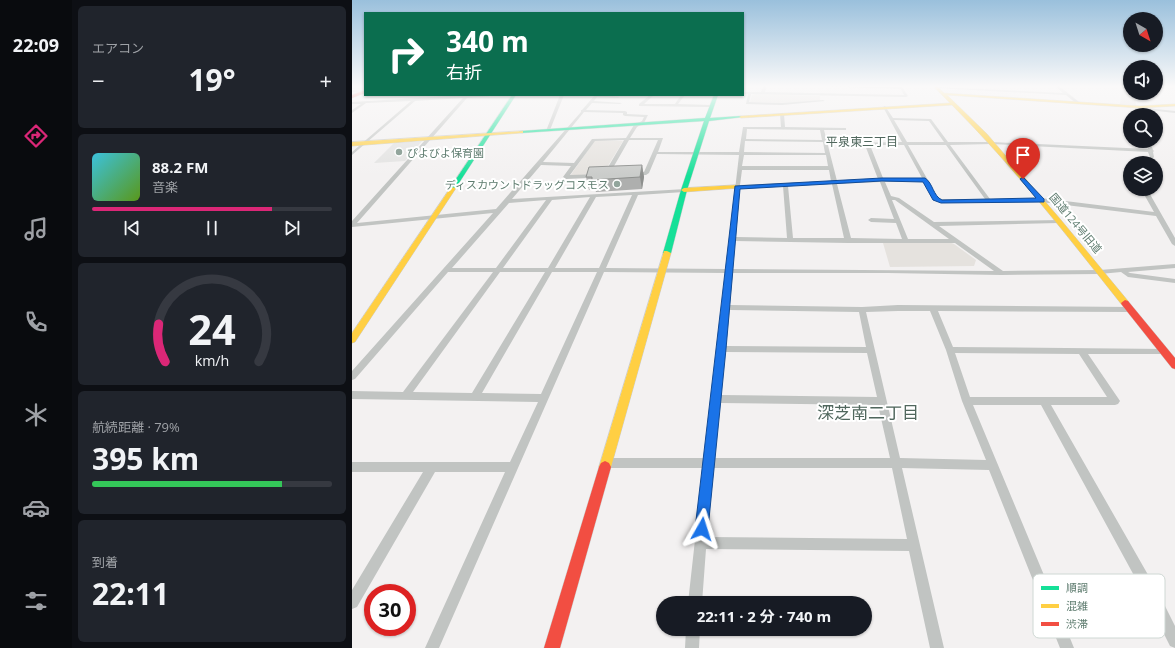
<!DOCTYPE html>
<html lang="ja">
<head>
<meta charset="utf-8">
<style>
	body { margin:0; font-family:"Open Sans","Noto Sans JP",sans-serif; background:#20242c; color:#f1f3f6; height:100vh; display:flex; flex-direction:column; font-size:15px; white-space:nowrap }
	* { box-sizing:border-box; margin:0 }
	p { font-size:13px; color:#9ea1a6 }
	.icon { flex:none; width:22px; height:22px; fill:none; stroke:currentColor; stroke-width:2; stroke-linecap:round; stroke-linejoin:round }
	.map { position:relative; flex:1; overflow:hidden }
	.panel { display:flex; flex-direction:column; gap:6px; padding:6px; background:#0d0f14; width:280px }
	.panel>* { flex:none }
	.top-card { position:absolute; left:12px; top:12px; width:380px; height:84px; border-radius:0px; box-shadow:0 1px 3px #0004; background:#0b6e4f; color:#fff; overflow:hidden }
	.needle { width:26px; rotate:141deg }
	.fabs { position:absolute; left:771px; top:12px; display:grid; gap:8px }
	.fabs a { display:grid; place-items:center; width:40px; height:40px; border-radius:50%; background:#171b24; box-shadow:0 1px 3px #0004; font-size:20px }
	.speed { position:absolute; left:12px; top:584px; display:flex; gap:8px; font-size:20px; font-weight:700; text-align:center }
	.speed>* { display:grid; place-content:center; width:52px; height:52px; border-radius:50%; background:#171b24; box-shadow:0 1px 3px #0004; line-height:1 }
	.speed .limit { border:6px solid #d22; background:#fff; color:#111 }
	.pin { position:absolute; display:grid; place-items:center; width:34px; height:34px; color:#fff; margin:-41px -17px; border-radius:50% 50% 50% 0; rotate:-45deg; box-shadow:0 0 4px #0007 }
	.pin .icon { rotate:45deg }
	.me { position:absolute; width:44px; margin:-22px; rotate:6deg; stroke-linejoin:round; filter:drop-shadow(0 0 3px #0008) }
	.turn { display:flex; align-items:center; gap:14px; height:84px; padding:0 16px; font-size:18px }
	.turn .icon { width:52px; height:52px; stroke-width:2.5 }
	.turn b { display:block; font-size:28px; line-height:34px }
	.big { font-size:30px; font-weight:700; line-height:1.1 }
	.panel .card { flex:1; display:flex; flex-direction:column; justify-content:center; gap:6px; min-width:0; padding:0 14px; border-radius:6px; background:#20242c }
	.panel .dial { align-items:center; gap:0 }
	.dial svg { height:104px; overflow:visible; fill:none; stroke:#363941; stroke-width:7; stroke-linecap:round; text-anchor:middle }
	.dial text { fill:#f1f3f6; stroke:none }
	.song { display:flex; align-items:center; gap:12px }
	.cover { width:48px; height:48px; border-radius:6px; background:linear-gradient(135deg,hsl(190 70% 55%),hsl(90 70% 35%)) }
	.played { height:4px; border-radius:2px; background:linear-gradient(90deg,#db2777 75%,#363941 75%) }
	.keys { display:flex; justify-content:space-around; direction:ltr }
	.heat { display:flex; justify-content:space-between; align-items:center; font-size:22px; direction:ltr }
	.charge { height:6px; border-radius:3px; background:linear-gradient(90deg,#34c759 79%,#363941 0) }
	.trip { position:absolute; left:304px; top:596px; width:216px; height:40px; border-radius:20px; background:#171b24; box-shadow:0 1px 3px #0004; font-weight:700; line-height:40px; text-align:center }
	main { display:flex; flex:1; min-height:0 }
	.dock { display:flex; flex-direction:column; width:72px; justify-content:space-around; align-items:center; background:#090b0e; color:#9ea1a6 }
	.dock .icon { width:28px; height:28px }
	.dock .on { color:#db2777 }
	.dock b { font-size:18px; color:#f1f3f6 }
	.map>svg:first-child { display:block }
	.built { fill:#e2e2e1 }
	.green { fill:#e5e2de }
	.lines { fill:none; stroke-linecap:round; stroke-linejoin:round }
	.fast-casing { stroke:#cccdcc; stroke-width:1 }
	.slow-casing { stroke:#cccdcc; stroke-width:1 }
	.jam-casing { stroke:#cccdcc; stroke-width:1 }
	.street { fill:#c1c4c2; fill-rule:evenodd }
	.fast { fill:#16e098; fill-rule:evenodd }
	.slow { fill:#ffcf43; fill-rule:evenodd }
	.jam { fill:#f24e42; fill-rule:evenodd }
	.wall { fill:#aeafae }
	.shaded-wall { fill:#8d8f8d }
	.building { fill:#caccca; stroke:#8d8f8d }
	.route { fill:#1a73e8; stroke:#114b97 }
	.poi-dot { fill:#92a59c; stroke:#fff; stroke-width:1.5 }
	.labels { text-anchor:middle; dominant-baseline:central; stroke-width:4; stroke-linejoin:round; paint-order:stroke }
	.far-poi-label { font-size:11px; fill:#5e7c6f; stroke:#fff; text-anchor:start }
	.far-street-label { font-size:11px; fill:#5e7c6f; stroke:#fff }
	.far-neighbourhood-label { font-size:12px; fill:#50675d; stroke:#fff }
	.near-neighbourhood-label { font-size:17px; fill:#50675d; stroke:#fff }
	.key { fill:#fff; stroke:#cfd8d4; stroke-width:1 }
	.key-label { font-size:11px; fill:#5e7c6f }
</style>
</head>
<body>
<main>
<nav class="dock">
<b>22:09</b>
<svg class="icon on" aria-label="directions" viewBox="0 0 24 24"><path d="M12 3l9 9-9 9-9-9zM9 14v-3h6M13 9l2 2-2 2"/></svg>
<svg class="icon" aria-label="music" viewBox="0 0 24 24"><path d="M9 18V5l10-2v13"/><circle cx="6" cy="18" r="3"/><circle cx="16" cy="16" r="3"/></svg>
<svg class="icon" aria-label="phone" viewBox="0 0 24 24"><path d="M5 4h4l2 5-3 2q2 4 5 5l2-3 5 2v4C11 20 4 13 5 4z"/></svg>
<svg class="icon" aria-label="climate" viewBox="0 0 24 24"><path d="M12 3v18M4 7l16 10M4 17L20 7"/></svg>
<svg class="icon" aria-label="car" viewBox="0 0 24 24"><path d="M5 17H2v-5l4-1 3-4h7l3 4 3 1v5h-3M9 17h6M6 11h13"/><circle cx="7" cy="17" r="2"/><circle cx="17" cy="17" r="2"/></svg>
<svg class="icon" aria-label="filters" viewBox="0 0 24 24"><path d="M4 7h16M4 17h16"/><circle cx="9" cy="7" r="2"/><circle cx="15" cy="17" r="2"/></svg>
</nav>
<section class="panel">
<div class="card"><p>エアコン</p>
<div class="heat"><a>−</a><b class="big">19°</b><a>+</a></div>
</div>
<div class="card">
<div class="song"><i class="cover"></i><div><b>88.2 FM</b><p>音楽</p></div></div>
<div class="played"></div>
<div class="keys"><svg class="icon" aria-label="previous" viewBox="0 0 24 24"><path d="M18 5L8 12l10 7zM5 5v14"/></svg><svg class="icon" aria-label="pause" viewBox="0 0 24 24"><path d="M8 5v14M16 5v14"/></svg><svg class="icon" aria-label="next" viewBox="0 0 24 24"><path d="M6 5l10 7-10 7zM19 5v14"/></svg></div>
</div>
<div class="card dial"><svg viewBox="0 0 100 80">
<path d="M14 69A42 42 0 1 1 86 69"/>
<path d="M14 69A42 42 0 0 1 9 40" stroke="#db2777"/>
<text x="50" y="56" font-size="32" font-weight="700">24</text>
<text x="50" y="72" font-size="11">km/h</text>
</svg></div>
<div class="card"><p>航続距離 · 79%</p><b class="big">395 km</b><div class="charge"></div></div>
<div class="card"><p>到着</p><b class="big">22:11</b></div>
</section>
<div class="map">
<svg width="823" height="648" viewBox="0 0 823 648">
	<rect width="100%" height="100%" fill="#f3f1f1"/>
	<path class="built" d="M70 141 53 161 22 163 42 143Z"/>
	<path class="green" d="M770 91 783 93 784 106 768 104Z
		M404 94 466 96H468V101L428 103 398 102 400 95Z
		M243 140 271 141 251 174 218 176Z
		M597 242 602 244 624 260 622 266 538 267 531 243Z"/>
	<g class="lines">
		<g class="fast-casing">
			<path id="fast" d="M160 95H164L103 189H99L98 188Z
				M362 95H366L358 118 389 116 391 117 357 121 335 190 319 253 315 255 311 253 329 190 352 121 169 133 167 132 169 131 353 118Z"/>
		</g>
		<g class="slow-casing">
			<path id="slow" d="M581 86H585L592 93 788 106 823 104V106L788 108 595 95 635 134 709 220 776 301 777 303 776 305H770C716 237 662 167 600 105L389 118 387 117 389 116 598 103Z
				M171 131V133H169L0 146V142Z
				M385 185 387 186V188L332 192 329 190 332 188Z
				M99 187 104 188 3 342 0 343V333Z
				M312 251H315L319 253 259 467 257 471 253 473 249 471 247 467Z"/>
		</g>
		<g class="jam-casing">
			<path id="jam" d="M13 90V93L0 98V95Z
				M773 300 776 301 823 358V369L820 368 770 305 769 303Z
				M253 461 257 463 259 467 208 648H192L247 467 249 463Z"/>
		</g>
		<path class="street" d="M411 86H415L413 92 552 95 549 89 453 86 550 87 556 96 554 97 399 94 397 102 430 103 471 100 473 101 430 105 394 104 396 94H391V92H409Z
			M703 86H707L727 102V104H725L714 95 583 88 585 87 711 93Z
			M0 90H13V92H0Z
			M114 95H149L115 98 5 223 144 209 229 112V110H230L243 95 268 97 266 98 245 97 242 101 270 103 268 104 240 103 234 110 273 111 275 112V114L296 115 292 123 285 127 278 138H311L306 152H387L391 127H429L428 114 430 113 432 114 433 127 494 128V130H472L485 181 526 179 513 145H494L492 144V143L550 142 531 107 533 106 541 118 579 119 596 142H640L796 149 794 141H798L801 150 802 151 801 152 802 157 796 163H791L798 157 796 152 640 144 598 145 638 199 689 198 802 212 789 189H795L823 238V246L820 244 804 216 689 202 589 203 582 200 572 182H533L539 196 547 198 582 222 709 220V222L707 223 587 226 651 271 748 270 823 264V268L776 272 778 273 823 279V283L776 277 769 272 748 274 649 275 536 273H381L378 305 510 307 546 305 780 307 781 309 777 312 586 311 601 347 814 349 815 351 814 353 811 354H736L766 398 768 401 766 404 763 405H699L807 594 823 626V648L818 646 798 606H705L722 648H708L637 470 550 468 592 648H578L557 551 354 549 350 603H336L351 468H254L250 466 249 463 250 460 254 458H352L374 273 252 272 87 648H73L153 472H83L5 607 0 609V590L71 472H0V462H158L186 402 0 399V391L51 392 141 272H96L3 379 0 380V371L141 213 0 227V221L111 98 63 101 0 155V152L59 101 14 103 0 113V110L9 104H0V102ZM232 112 271 113V115L273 116 292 117 290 121 282 125 274 138 240 139 222 163 191 162ZM542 120 577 121 592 142H555ZM395 129 468 130 470 140 394 139ZM272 140 252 174 218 175 243 141ZM277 140H306L292 172 258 173ZM393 141 471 142 473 153 392 152ZM518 145H552L570 178H531ZM556 145H594L633 199H590L586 198ZM305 154 387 155 374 269 254 268 286 195 332 192 335 190 334 189 160 199 189 165 219 166 211 177 214 179 294 175 297 173ZM392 155H474L476 166H390ZM390 170H477L479 181 388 185ZM528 182 542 219 519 218 516 220 519 222 544 223 550 239 499 238 485 184ZM480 184 492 238H441L436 186ZM431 186 435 238 384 237 388 188ZM280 195 247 268H203L244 197ZM238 197 196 268H151L200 200ZM194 200 144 268H100L157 203ZM540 200H543L597 239H556ZM383 241 496 243H603L642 271 381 269ZM148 272H193L120 393 61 392ZM200 272H245L189 394 130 393ZM378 310 507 312 514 347 374 346ZM546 311H578L594 350 610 401 634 460 548 458 514 312ZM373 352 515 353 525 397 369 395ZM603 353 727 354 755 397H618ZM368 403 526 405 538 458H363ZM621 405H689L791 592H699ZM362 468H540L555 539 355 537Z
			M208 95H212L198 130 194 131Z
			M298 95H302L292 104H323L329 95H333L326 104 359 105 361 106 359 107 287 106V104Z
			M785 107 823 111V113L787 109 789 115H785L783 108Z
			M334 629H348L347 648H333Z"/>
		<use href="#fast" class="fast"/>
		<use href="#slow" class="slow"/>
		<use href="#jam" class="jam"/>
	</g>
	<path class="wall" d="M290 165 292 177 290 189 244 192 243 189 237 190 234 177Z"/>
	<path class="shaded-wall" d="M290 165 292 177 290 189 288 177Z"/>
	<path class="building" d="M290 165 288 177 240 180V177H234L237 167Z"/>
	<linearGradient id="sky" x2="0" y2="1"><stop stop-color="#9ac0dc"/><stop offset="0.49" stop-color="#faf9f9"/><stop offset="1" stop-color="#faf9f9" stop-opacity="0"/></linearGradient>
	<rect width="823" height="176" fill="url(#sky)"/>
	<path class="route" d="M671 177 692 199V202L589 203 581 200 571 182 530 181 388 189 374 349 356 529 354 534 350 536 345 534 343 529 383 186 530 178H573C581 183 581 196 590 200L684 198 668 179Z"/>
	<g class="poi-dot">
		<circle cx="47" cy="152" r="4"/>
		<circle cx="265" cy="184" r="4"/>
	</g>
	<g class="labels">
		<g class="far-poi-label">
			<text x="55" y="152">ぴよびよ保育園</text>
			<text x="257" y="184" text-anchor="end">ディスカウントドラッグコスモス</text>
		</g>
		<g class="far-street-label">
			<text transform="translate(724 223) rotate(50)">国道124号旧道</text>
		</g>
		<g class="far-neighbourhood-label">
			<text x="510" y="141">平泉東三丁目</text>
		</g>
		<g class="near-neighbourhood-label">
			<text x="516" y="412">深芝南二丁目</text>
		</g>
	</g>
	<rect x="681" y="574" width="132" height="64" rx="6" class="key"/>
	<rect x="689" y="586" width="18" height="4" fill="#16e098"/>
	<rect x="689" y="604" width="18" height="4" fill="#ffcf43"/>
	<rect x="689" y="622" width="18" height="4" fill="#f24e42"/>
	<g class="key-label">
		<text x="714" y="592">順調</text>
		<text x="714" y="610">混雑</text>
		<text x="714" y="628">渋滞</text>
	</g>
</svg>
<div class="fabs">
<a><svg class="needle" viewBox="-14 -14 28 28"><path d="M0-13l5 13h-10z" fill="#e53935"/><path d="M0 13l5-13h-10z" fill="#9ea1a6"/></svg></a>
<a><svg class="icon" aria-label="sound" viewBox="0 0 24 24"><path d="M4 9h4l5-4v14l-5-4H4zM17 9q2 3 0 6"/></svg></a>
<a><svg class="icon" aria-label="search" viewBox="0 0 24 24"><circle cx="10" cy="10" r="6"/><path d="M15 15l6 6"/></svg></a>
<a><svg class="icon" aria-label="layers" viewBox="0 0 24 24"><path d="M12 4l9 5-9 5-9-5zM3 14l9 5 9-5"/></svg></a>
</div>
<div class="speed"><div class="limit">30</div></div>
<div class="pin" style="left:671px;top:179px;background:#d93025"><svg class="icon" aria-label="arrive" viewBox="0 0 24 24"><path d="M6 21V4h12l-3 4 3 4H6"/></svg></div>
<svg class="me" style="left:350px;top:529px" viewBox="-20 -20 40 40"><path d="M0-17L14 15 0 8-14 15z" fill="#1a73e8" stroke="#fff" stroke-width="4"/></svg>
<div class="trip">22:11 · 2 分 · 740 m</div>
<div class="top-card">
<div class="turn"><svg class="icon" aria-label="right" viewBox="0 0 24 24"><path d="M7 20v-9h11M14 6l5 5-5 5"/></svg><div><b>340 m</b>右折</div></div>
</div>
</div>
</main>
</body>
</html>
